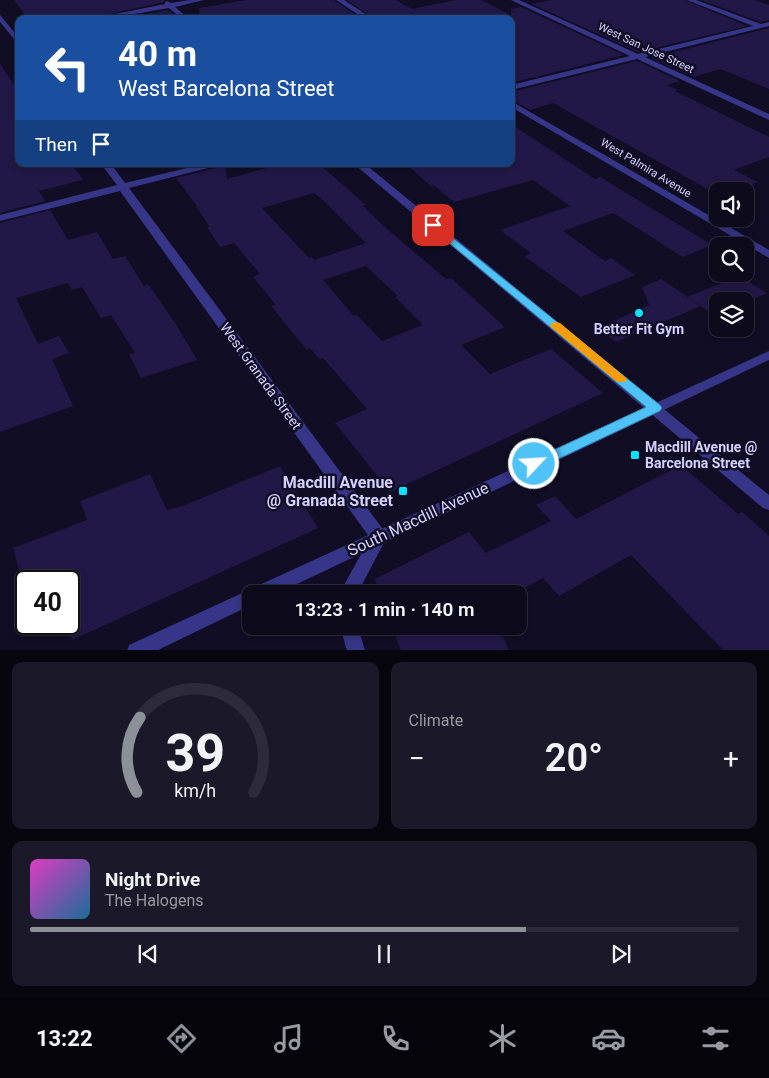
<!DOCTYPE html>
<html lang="en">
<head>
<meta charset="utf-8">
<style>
	body { margin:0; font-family:Roboto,sans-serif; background:#1b1829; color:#f1f3f6; height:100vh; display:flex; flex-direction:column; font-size:19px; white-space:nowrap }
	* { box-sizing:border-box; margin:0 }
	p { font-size:16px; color:#9a9aa3 }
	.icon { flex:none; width:28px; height:28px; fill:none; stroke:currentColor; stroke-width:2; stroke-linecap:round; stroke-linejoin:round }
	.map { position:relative; height:650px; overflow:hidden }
	.sheet { display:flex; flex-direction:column; gap:12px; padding:12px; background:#07060f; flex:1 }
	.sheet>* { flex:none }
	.hud { position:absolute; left:15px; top:15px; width:500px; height:152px; border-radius:10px; box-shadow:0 2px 8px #0003,0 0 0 1px #2d2b3b; background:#1a4fa0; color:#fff; overflow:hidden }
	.buttons { position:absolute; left:709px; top:182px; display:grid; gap:10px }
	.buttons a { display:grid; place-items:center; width:45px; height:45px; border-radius:10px; background:#0d0a1c; box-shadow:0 2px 8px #0003,0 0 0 1px #2d2b3b; font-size:25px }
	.speed { position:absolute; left:15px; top:570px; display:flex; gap:10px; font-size:25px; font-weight:700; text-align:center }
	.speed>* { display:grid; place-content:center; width:65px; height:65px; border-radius:50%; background:#0d0a1c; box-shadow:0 2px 8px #0003,0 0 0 1px #2d2b3b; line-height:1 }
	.speed .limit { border:2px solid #111; border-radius:8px; background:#fff; color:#111 }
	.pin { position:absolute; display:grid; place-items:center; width:42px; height:42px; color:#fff; margin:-21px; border-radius:10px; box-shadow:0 2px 8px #0006 }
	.me { position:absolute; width:55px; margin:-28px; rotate:65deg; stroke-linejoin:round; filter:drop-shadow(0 0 4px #0008) }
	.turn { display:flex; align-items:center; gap:18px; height:105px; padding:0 20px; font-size:22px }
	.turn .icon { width:65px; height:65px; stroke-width:2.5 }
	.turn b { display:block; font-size:35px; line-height:42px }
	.then { display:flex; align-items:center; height:48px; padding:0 20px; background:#0003; gap:10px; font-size:19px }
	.big { font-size:38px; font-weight:600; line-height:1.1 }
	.sheet .tile { flex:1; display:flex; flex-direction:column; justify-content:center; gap:8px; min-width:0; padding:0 18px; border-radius:10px; background:#1b1829 }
	.sheet .dial { align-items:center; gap:0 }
	.dial svg { height:130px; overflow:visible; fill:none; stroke:#2d2b3b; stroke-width:7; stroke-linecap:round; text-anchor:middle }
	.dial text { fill:#f1f3f6; stroke:none }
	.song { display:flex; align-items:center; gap:15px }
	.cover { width:60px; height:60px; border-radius:8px; background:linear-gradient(135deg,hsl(310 70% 55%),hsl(200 70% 35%)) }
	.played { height:5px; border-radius:2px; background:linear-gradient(90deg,#8c9099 70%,#2d2b3b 70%) }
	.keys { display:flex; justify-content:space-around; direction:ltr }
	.heat { display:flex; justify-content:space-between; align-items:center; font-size:28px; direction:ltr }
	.sheet .tiles { flex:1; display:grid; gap:12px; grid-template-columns:1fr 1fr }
	.tile:last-child { grid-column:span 2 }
	.trip { position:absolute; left:242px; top:585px; width:285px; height:50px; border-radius:10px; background:#0d0a1c; box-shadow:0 2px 8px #0003,0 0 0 1px #2d2b3b; font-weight:600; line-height:50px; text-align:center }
	.tabs { display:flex; height:80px; justify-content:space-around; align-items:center; background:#05040b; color:#9a9aa3 }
	.tabs .icon { width:35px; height:35px }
	.tabs .active { color:#8c9099 }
	.tabs b { font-size:22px; color:#f1f3f6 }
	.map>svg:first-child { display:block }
	.building { fill:#211847; fill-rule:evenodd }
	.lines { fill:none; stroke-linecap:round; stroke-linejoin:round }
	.minor { fill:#373587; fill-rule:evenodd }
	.tertiary { fill:#373587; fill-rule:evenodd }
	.route { fill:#4fc3f7; stroke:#337fa1 }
	.slow { fill:#f59e0b }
	.poi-dot { fill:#00e5fb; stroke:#110d25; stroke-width:2 }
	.labels { text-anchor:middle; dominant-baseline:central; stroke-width:5; stroke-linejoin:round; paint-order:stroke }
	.far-street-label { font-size:11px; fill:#d5d0ff; stroke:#110d25 }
	.poi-label { font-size:14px; font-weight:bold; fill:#d5d0ff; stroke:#110d25 }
	.street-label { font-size:14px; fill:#d5d0ff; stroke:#110d25 }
	.near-poi-label { font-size:16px; font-weight:bold; fill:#d5d0ff; stroke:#110d25; text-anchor:end }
	.near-street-label { font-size:16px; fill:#d5d0ff; stroke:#110d25 }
</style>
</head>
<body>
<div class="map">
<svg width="769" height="651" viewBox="0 0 769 651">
	<rect width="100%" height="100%" fill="#110d25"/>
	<path class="building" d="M14 0H165L163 2 88 19H28Z
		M246 0H334L361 19H200L199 8Z
		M347 0H396L412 9 456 0H481L511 15V9L521 7 624 55 511 83V19H375Z
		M551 0H685L747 26 638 52 532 4Z
		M701 0H755L769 5V20L761 22Z
		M168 10 179 19H118Z
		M769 28V89L721 69 693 77 651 58Z
		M637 61 680 81 667 85 678 90 675 91 769 137V157L734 170 758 182 734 191H711L553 103 530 110 511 99V92Z
		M0 64 19 92V164H72L83 180 39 191 45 201 0 213Z
		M511 124 595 179 600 177 712 245 683 257 613 213 563 231 605 261 611 258 635 275 581 297 524 256 531 253 500 230 570 206 533 180 454 202 433 185 431 186 406 164H511Z
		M220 164H225L227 179 281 164H319L366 205 363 206 386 228 446 279 451 278 505 327 461 345 490 374 551 349 603 393 390 492 335 423 367 409 323 358 319 359 310 348 307 350 288 327 271 306 276 305 253 277 260 274 234 243 220 247 207 227H210L196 207 197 206 176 178 216 168ZM314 193 325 202 366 243 314 260 312 257 309 258 262 208ZM366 266 398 296 395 297 423 325 382 341 357 315 354 316 323 280Z
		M50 210 68 240 97 232 113 259 125 256 144 286 148 284 175 323 197 360 141 378 129 354 135 353 111 315 101 318 82 287 72 290 68 283 16 298 38 344 59 336 69 353 52 359 73 406 0 432V223Z
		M739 276 767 293 745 303V301H718V315L715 316 687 297Z
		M661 279 701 306 616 342 598 328 649 305 642 287Z
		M681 465 738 514 742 512 769 536V651H724L631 555 559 596 543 578 513 594H381L375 579 469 532 486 553 551 521 536 505 555 496 576 519Z
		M280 466 318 528 72 640 69 628V581H22L13 548 87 520 80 501 150 474 167 510 185 505Z
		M392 626H499L509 651H401Z"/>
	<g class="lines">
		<path class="minor" d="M190 0H204L175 7 189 19H182L169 8 106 19H90L165 4V2L167 1 171 3Z
			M336 0H344L373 19H365Z
			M511 0H519L638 54 753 26 687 0H696L761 24 769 22V26L645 57 769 114V120L637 59 511 90V85L630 56Z
			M0 15 19 38V45L0 22Z
			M511 101 769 250V258L511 107Z
			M101 164H111L125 183 203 164H218L216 166 129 188 385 532 387 537 357 594H339L370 538 120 191 0 221V215L117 185Z
			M354 164H365L769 495V510L763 508Z
			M340 626H358L365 651H347Z"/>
		<path class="tertiary" d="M769 351V360L276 594H251V605L156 651H127L129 645Z"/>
	</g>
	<path class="route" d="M433 222 660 405 662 408 660 411 539 468H530L528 464 530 461 646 407 430 227 428 225Z"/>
	<path class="slow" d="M556 322 560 323 625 377 627 379 625 382H617L552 328 550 326 552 323Z"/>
	<g class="poi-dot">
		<circle cx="639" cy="313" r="5"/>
		<rect x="630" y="450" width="10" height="10" rx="2.5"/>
		<rect x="398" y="486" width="10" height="10" rx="2.5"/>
	</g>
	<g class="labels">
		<g class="far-street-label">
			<text transform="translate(646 48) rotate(25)">West San Jose Street</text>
			<text transform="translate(646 168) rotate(31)">West Palmira Avenue</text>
		</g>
		<g class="poi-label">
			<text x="639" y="329">Better Fit Gym</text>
			<text x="645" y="447" text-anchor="start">Macdill Avenue @<tspan x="645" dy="16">Barcelona Street</tspan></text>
		</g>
		<g class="street-label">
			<text transform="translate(261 376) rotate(54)">West Granada Street</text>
		</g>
		<g class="near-poi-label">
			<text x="393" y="482">Macdill Avenue<tspan x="393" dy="18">@ Granada Street</tspan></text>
		</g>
		<g class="near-street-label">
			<text transform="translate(418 519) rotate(-25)">South Macdill Avenue</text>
		</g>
	</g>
</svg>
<div class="buttons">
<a><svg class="icon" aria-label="sound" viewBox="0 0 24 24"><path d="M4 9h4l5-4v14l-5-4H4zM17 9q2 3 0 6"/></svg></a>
<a><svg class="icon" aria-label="search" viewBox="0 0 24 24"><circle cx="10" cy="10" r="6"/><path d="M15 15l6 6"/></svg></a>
<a><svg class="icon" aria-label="layers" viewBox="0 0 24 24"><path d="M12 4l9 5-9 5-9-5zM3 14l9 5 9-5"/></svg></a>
</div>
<div class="speed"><div class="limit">40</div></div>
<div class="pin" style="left:433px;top:225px;background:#d93025"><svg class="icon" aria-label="arrive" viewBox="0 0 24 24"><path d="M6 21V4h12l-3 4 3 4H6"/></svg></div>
<svg class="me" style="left:534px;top:464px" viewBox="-20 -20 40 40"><circle r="17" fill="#4fc3f7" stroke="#fff" stroke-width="3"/><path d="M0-11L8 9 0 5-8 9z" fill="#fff"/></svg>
<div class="trip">13:23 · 1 min · 140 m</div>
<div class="hud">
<div class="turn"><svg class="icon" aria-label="left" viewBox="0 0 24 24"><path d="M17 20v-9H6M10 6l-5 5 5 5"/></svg><div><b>40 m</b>West Barcelona Street</div></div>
<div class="then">Then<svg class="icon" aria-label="arrive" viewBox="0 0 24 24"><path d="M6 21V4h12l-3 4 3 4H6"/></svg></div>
</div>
</div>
<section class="sheet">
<div class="tiles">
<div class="tile dial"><svg viewBox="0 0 100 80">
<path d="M14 69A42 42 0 1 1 86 69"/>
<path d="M14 69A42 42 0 0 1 16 23" stroke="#8c9099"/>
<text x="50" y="56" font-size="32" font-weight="700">39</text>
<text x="50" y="72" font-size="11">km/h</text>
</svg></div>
<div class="tile"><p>Climate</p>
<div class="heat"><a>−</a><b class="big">20°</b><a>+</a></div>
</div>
<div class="tile">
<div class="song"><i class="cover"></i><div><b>Night Drive</b><p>The Halogens</p></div></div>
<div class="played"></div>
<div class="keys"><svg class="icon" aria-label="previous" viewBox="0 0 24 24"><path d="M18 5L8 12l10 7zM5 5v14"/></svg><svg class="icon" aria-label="pause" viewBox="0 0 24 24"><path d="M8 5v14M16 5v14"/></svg><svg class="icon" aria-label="next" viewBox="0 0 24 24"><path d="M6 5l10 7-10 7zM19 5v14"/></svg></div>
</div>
</div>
</section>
<nav class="tabs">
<b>13:22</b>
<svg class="icon active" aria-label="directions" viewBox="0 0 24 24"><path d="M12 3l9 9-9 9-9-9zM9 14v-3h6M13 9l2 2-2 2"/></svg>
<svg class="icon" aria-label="music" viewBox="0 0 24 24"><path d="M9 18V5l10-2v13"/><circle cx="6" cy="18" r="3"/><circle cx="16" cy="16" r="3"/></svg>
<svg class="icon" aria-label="phone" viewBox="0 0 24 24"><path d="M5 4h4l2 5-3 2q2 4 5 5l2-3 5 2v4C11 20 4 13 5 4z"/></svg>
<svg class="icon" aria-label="climate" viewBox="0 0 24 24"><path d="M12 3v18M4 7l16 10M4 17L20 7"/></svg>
<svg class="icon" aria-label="car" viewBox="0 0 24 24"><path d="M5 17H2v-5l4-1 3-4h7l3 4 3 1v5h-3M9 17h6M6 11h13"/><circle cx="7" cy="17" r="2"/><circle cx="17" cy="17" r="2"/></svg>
<svg class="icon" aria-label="filters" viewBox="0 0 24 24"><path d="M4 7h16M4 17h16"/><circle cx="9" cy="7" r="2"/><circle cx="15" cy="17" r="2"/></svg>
</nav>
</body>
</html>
